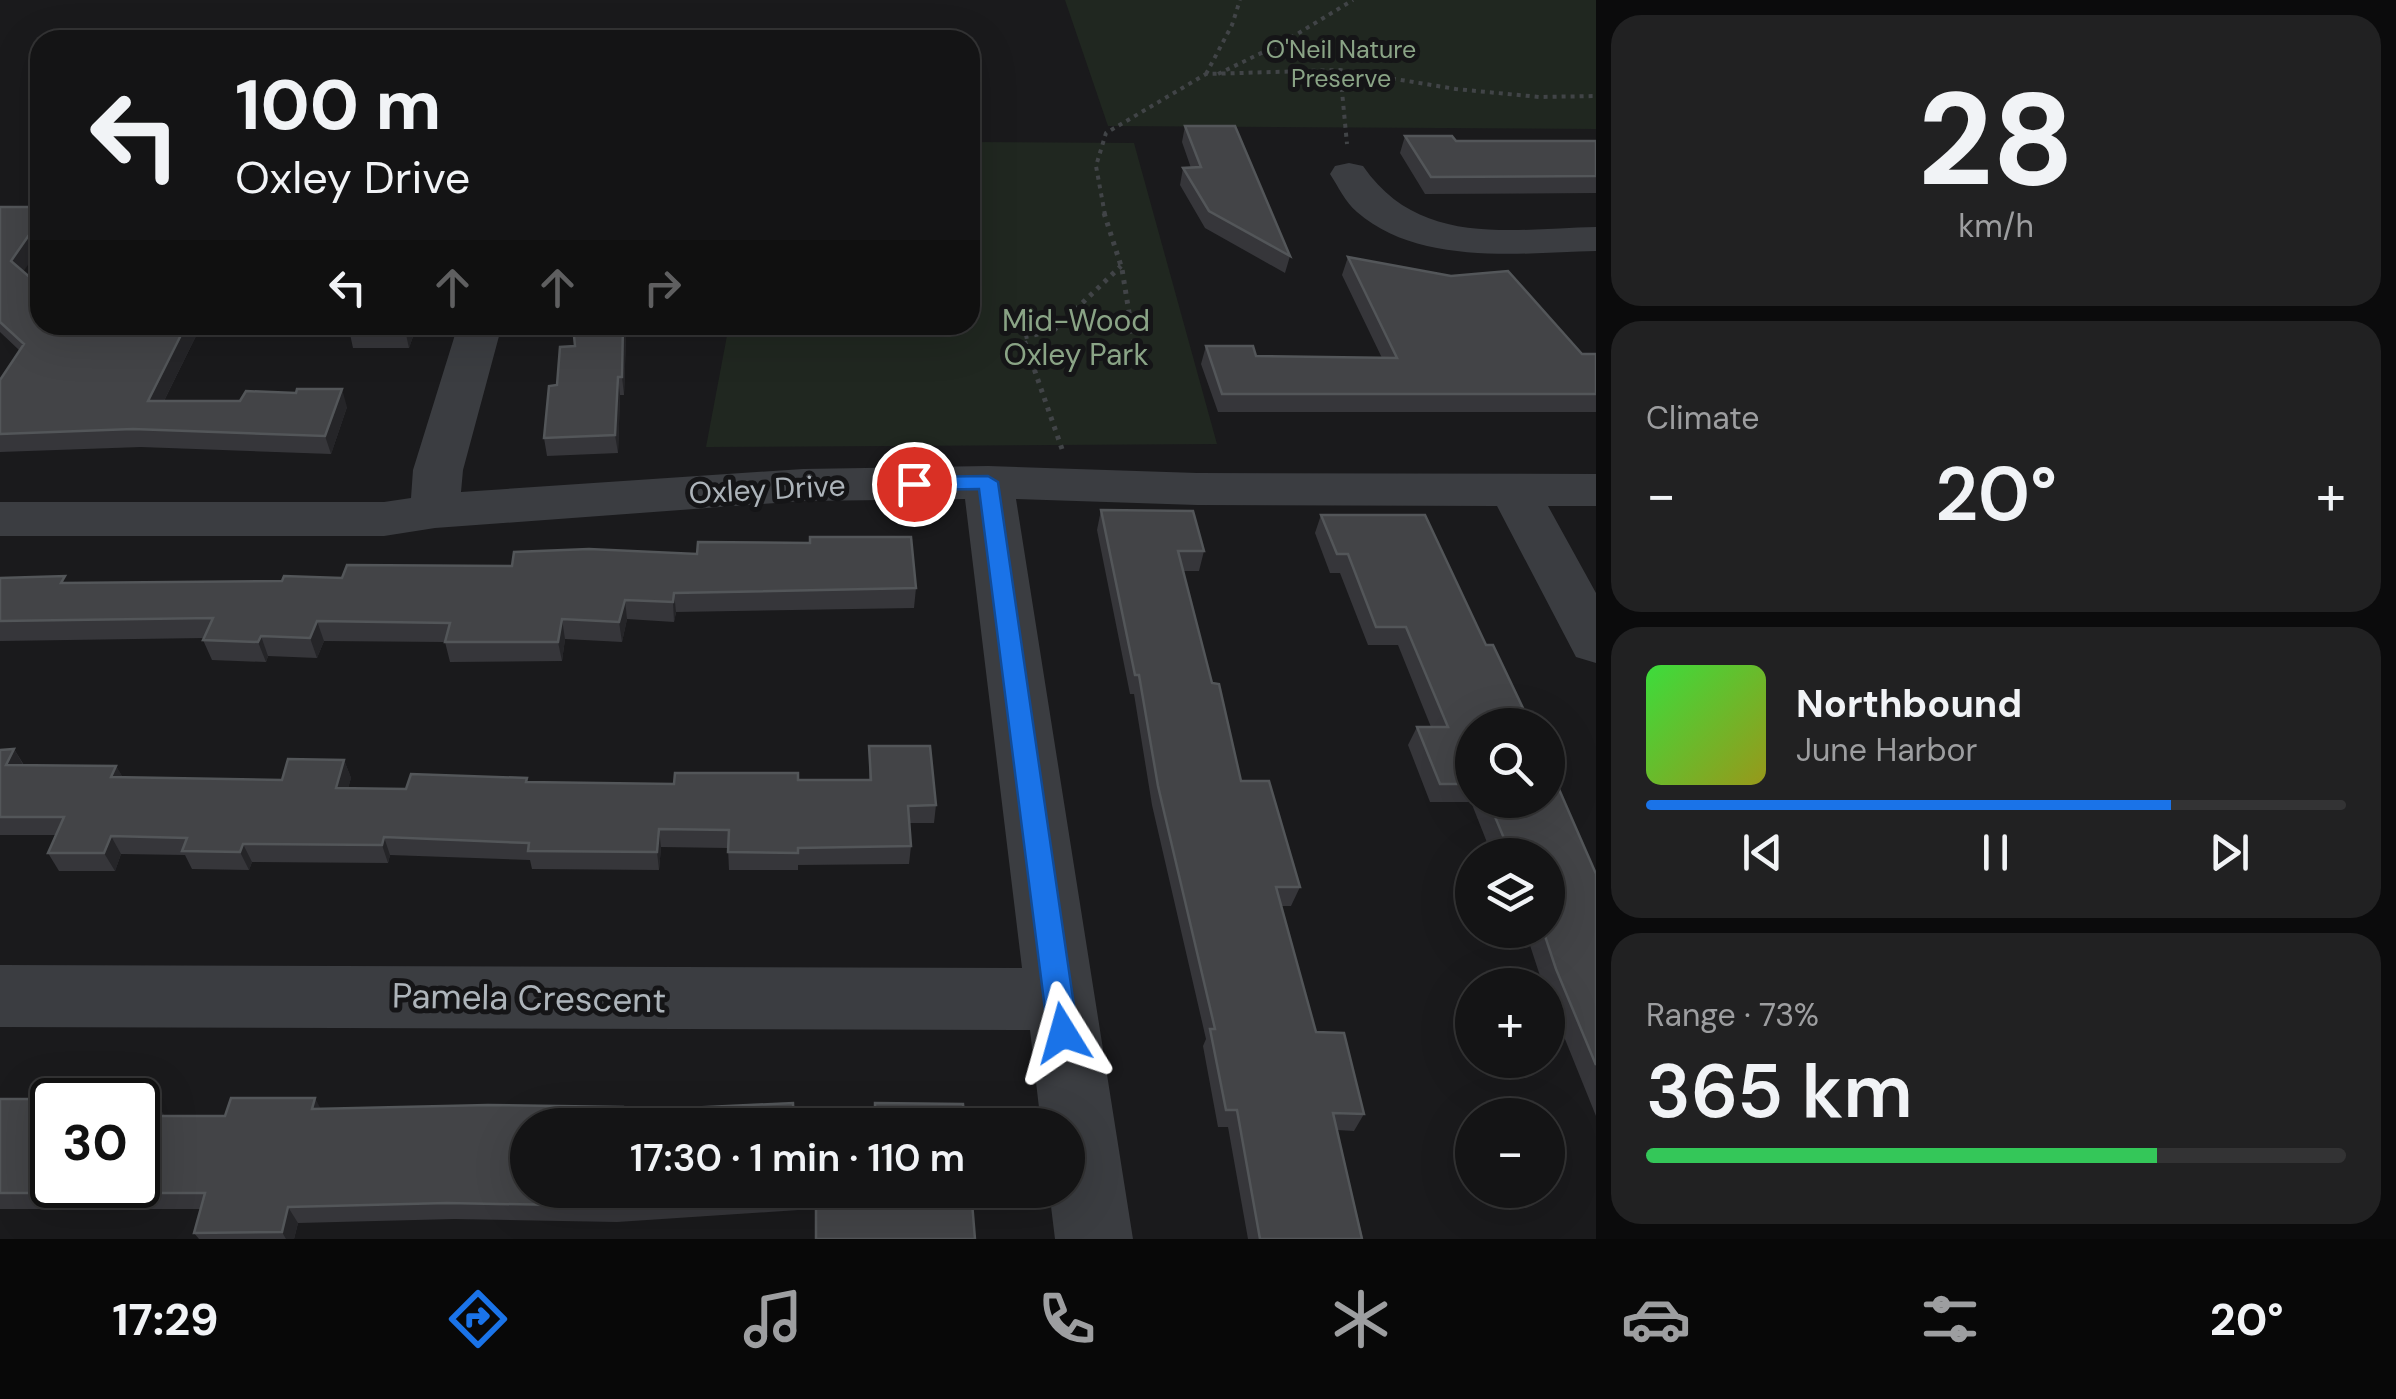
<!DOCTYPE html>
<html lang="en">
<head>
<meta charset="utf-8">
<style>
	body { margin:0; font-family:"DM Sans",sans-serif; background:#212122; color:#f1f3f6; height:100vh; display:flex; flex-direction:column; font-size:38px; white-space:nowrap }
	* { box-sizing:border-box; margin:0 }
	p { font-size:32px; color:#9d9ea0 }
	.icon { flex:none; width:55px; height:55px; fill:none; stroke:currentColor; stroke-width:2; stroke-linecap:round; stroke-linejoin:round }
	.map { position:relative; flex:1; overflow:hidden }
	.drawer { display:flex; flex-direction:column; gap:15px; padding:15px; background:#0b0b0c; width:800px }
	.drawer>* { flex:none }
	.top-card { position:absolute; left:30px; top:30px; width:950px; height:305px; border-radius:30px; box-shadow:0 10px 40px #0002,0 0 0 2px #333334; background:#141415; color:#f1f3f6; overflow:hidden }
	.tools { position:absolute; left:1455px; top:708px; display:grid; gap:20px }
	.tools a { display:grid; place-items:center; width:110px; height:110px; border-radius:50%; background:#141415; box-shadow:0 10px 40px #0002,0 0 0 2px #333334; font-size:50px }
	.speed { position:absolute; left:30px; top:1078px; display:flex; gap:20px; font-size:50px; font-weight:700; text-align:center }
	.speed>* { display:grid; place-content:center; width:130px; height:130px; border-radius:50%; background:#141415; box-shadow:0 10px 40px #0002,0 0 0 2px #333334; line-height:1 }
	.speed .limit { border:5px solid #111; border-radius:15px; background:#fff; color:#111 }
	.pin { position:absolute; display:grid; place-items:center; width:85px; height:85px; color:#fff; margin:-42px; border:5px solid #fff; border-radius:50%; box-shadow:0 2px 10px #0007 }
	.me { position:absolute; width:110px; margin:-55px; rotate:352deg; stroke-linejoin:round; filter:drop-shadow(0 0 8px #0008) }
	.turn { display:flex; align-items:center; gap:35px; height:210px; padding:0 40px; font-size:45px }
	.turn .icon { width:130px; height:130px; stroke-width:2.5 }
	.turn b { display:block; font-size:70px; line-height:85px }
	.lanes { display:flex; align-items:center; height:95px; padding:0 40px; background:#0003; justify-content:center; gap:50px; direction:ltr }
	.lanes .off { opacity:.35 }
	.big { font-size:75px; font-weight:600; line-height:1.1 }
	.drawer .widget { flex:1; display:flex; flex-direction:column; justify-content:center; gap:15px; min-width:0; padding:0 35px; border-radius:30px; background:#212122 }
	.drawer .dial { align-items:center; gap:0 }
	.dial b { font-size:130px; line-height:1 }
	.song { display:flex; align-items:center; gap:30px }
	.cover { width:120px; height:120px; border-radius:15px; background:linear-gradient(135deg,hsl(120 70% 55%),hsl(60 70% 35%)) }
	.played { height:10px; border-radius:5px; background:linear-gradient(90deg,#1a73e8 75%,#333334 75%) }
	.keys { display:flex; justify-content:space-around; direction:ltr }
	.heat { display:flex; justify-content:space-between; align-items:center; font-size:55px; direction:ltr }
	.charge { height:15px; border-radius:8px; background:linear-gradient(90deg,#34c759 73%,#333334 0) }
	.trip { position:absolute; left:510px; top:1108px; width:575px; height:100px; border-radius:50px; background:#141415; box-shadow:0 10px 40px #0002,0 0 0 2px #333334; font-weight:600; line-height:100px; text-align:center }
	.tabs { display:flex; height:160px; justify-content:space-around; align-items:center; background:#080808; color:#9d9ea0 }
	.tabs .icon { width:70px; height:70px }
	.tabs .selected { color:#1a73e8 }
	.tabs b { font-size:45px; color:#f1f3f6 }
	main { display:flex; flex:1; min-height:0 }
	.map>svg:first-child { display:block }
	.green { fill:#202720 }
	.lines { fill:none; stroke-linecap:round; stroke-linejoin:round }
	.path-far1 { stroke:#414447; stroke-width:4; stroke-dasharray:4 5; stroke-linecap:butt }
	.path { stroke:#414447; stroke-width:5; stroke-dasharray:4 6; stroke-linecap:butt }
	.minor { fill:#3b3d41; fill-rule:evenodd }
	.wall { fill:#36363a }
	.shaded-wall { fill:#252528 }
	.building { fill:#434447; stroke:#535659; stroke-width:2.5; fill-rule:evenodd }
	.route { fill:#1a73e8; stroke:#114b97; stroke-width:2.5 }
	.labels { text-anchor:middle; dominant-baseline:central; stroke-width:10; stroke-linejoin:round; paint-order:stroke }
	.far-park-label { font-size:25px; fill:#8aa486; stroke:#151517 }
	.park-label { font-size:30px; fill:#8aa486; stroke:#151517 }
	.street-label { font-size:30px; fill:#adb4ba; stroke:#151517 }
	.near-street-label { font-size:35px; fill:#adb4ba; stroke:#151517 }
</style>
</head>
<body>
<main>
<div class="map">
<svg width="1596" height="1239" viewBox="0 0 1596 1239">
	<rect width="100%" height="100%" fill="#1a1a1c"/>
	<path class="green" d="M1065 0H1596V129L1108 126Z
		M970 142 1134 143 1217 444 706 447 729 325H970Z"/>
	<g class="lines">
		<path class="path-far1" d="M1340 70 1347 144
			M1206 74 1232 25 1240 0
			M1218 74 1284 42 1353 0
			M1105 215 1096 166 1106 133 1206 74 1340 70 1456 89 1539 97 1596 96"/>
		<path class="path" d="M1104 213 1122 269 1136 356
			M1062 449 1023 337 1053 331 1121 266"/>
		<path class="minor" d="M1349 163 1363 166C1419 247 1508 229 1596 227V251C1520 253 1419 266 1357 212 1345 202 1338 186 1330 174L1335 166Z
			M458 325H502L463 470 461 492 803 469 988 466 1197 473 1596 474V506H1548L1596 593V663L1576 657 1497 506 1197 505 1016 499 1133 1239H1055L1049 1190H1068V1125H1041L1030 1030 0 1027V965L1022 968 965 499 803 501 435 528 384 536H0V502H384L411 498 413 470Z"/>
	</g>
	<path class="wall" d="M1185 126 1290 256 1285 273 1205 228 1180 185 1183 168H1191L1182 142Z
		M1405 136 1456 141H1596V193L1425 194 1400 153Z
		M0 207 23 272 40 325H417L409 348H353L350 334 196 336 164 401 347 407 331 454 141 447 0 452V380L19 350 0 332Z
		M1348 257 1582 354H1596V412H1218L1201 364 1206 346 1256 356 1382 358 1342 275Z
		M573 325H643H638L639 335 626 336 624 395H620L618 453 547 456 544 438 557 385 575 346Z
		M1101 510 1204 551 1199 571H1183L1212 683 1241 781 1300 887 1291 906H1281L1316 1032 1364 1114 1354 1131 1337 1130 1363 1239H1248L1228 1127H1218L1203 1046 1206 1039 1152 805 1134 694H1130L1097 530Z
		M1321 515H1425L1472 725V800H1548L1596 874V1116L1548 997V985H1543L1525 930H1548V855H1492L1471 802H1430L1408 745 1417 727H1431L1398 645H1368L1340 573H1330L1315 533Z
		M0 578 68 583 282 581 342 578 916 588 914 608 676 612 674 622 627 619 622 642 565 639 562 661 450 662 445 642 324 641 317 658 268 656 266 662 212 660 203 640 204 638 0 641Z
		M869 746 936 805 934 823H909L911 846 909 864 798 865V870H729L728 848 661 847 659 870 532 869 530 860 390 855 388 863 252 862 249 870 192 869 185 855 121 854 115 871H59L48 853 56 835H0V750L14 749 24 765 116 766 123 778 282 780 344 760 351 778 348 788 406 789 528 782 674 784 869 780Z
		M0 1099 165 1116H225L321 1109 623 1107 624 1111 798 1190V1210L617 1222 454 1219 298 1223 294 1239H199L194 1233 201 1209H0Z"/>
	<path class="shaded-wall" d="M40 219V247L19 278 11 261Z
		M186 325H192L196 336 155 419 148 401Z
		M407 325H417L409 348 405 330Z
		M623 325 626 336 624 395 622 377Z
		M618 377 620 395 618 453 615 435Z
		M342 389 347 407 331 454 325 436Z
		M674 593 676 612 674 622 673 602Z
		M625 600 627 619 622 642 619 622Z
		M562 619 565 639 562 661 558 642Z
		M317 621 324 641 317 658 310 638Z
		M261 636 268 656 266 662 258 642Z
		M14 749 25 768 6 765Z
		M344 760 351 778 343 806 336 788Z
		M116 766 127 784 111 777Z
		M659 829 661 847 659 870 657 852Z
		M111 836 121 854 115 871 104 853Z
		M384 837 390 855 388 863 382 845Z
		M243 844 252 862 249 870 240 852Z
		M315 1098 324 1115 312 1109Z
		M153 1099 165 1116H147Z
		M288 1207 298 1223 294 1239H286L282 1232Z"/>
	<path class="building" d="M1185 126H1235L1290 256 1209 211 1183 168 1201 167Z
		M1405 136H1452L1456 141H1596V176L1431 177Z
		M0 207H40V219L11 261 40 286V325H186L148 401H240L246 391 296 393 297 389H342L325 436 133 429 0 434V380L24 344 0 322Z
		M1348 257 1451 276 1508 271 1582 354H1596V394H1222L1206 346H1253L1256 356 1397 358Z
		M350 325H407L405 330H348Z
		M573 325H623L622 377H618L615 435 544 438 549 386 557 385 560 347 575 346Z
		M1101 510 1193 511 1204 551H1178L1212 683 1219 684 1241 781H1269L1300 887H1276L1316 1032 1344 1033 1364 1114 1333 1113 1362 1239H1260L1237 1110H1226L1210 1029H1215L1158 786 1139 675H1135Z
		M1321 515H1425L1486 645H1493L1531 725H1472V784H1440L1417 727H1448L1406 627H1376L1348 554H1337Z
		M810 537H911L916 588 674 593 673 602 625 600 619 622 562 619 558 642H445L450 623 317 621 310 638 261 636 258 642 203 640 213 618 0 621V578L65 576 61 583 282 581 284 576 342 578 347 565 512 566 514 552 589 549 697 554 698 542 810 543Z
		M869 746H930L936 805 908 806 911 846 798 848V853L728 852 729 830 659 829 657 852 528 851 529 843 384 837 382 845 243 844 240 852 182 851 187 838 111 836 104 853H48L64 817H0V750L14 749 6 765 116 766 111 777 282 780 288 759 344 760 336 788 406 789 411 774 527 778 526 782 674 784 675 773H798V780H871Z
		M1548 764 1596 874V1065L1556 969 1543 930H1548V855H1511L1488 800H1548Z
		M231 1098H315L312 1109 488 1105 623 1107V1111L793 1103 794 1125H528V1190H798V1194L613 1206 447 1203 288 1207 282 1232 194 1233 205 1193H0V1099H153L147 1116H225ZM52 1100H138V1185H52Z
		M875 1103 963 1104 965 1125H875Z
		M816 1190H971L975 1239H816Z"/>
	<path class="route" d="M988 476 998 482 1078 1033 1073 1043 1063 1047 1053 1043 1048 1033 979 489 914 490 904 484 914 477Z"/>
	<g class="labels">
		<g class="far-park-label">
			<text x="1341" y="49">O'Neil Nature<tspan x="1341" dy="29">Preserve</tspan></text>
		</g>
		<g class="park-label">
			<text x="1076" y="320">Mid-Wood<tspan x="1076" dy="34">Oxley Park</tspan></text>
		</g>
		<g class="street-label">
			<text transform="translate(767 489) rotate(-3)">Oxley Drive</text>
		</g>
		<g class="near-street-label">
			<text transform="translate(529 998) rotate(1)">Pamela Crescent</text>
		</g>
	</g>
</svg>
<div class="tools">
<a><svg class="icon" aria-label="search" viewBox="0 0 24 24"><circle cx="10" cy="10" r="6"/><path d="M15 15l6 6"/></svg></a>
<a><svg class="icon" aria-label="layers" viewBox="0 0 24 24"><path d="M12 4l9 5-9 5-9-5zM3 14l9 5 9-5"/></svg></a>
<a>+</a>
<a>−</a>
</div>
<div class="speed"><div class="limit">30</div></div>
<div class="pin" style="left:914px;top:484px;background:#d93025"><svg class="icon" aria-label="arrive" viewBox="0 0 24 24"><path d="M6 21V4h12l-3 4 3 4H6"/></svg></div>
<svg class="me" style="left:1063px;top:1033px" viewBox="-20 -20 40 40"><path d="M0-17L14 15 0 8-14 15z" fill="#1a73e8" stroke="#fff" stroke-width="4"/></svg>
<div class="trip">17:30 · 1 min · 110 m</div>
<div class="top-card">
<div class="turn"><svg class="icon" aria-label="left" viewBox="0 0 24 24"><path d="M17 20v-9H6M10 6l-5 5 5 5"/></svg><div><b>100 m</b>Oxley Drive</div></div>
<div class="lanes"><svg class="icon" aria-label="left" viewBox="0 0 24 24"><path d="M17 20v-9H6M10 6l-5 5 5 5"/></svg><svg class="icon off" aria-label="ahead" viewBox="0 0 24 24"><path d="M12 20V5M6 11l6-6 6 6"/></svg><svg class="icon off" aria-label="ahead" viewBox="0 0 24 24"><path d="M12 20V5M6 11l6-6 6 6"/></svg><svg class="icon off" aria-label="right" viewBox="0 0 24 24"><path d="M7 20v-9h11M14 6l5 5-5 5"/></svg></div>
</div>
</div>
<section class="drawer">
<div class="widget dial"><b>28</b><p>km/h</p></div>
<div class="widget"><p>Climate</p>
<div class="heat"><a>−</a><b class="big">20°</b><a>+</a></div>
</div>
<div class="widget">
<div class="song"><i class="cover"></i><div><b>Northbound</b><p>June Harbor</p></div></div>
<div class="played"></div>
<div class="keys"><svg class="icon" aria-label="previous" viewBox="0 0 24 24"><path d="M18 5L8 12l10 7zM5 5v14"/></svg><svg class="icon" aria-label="pause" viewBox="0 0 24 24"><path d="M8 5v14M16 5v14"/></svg><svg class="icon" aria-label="next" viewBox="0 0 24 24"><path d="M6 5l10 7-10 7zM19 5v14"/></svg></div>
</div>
<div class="widget"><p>Range · 73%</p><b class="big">365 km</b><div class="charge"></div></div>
</section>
</main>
<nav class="tabs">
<b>17:29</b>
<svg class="icon selected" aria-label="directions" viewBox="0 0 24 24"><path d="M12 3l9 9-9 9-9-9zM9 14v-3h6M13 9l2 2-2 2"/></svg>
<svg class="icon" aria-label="music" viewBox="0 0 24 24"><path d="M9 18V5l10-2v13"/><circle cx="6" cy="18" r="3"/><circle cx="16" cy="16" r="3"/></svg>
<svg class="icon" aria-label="phone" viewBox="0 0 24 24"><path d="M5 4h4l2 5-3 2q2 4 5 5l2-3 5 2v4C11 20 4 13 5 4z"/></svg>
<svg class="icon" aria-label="climate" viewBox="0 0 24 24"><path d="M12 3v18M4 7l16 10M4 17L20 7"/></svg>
<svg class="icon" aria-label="car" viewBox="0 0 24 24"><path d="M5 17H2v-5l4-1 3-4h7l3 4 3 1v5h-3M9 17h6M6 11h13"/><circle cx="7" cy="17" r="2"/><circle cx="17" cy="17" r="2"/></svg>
<svg class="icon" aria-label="filters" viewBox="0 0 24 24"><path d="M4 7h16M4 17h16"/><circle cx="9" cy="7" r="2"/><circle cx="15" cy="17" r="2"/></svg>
<b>20°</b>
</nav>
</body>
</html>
